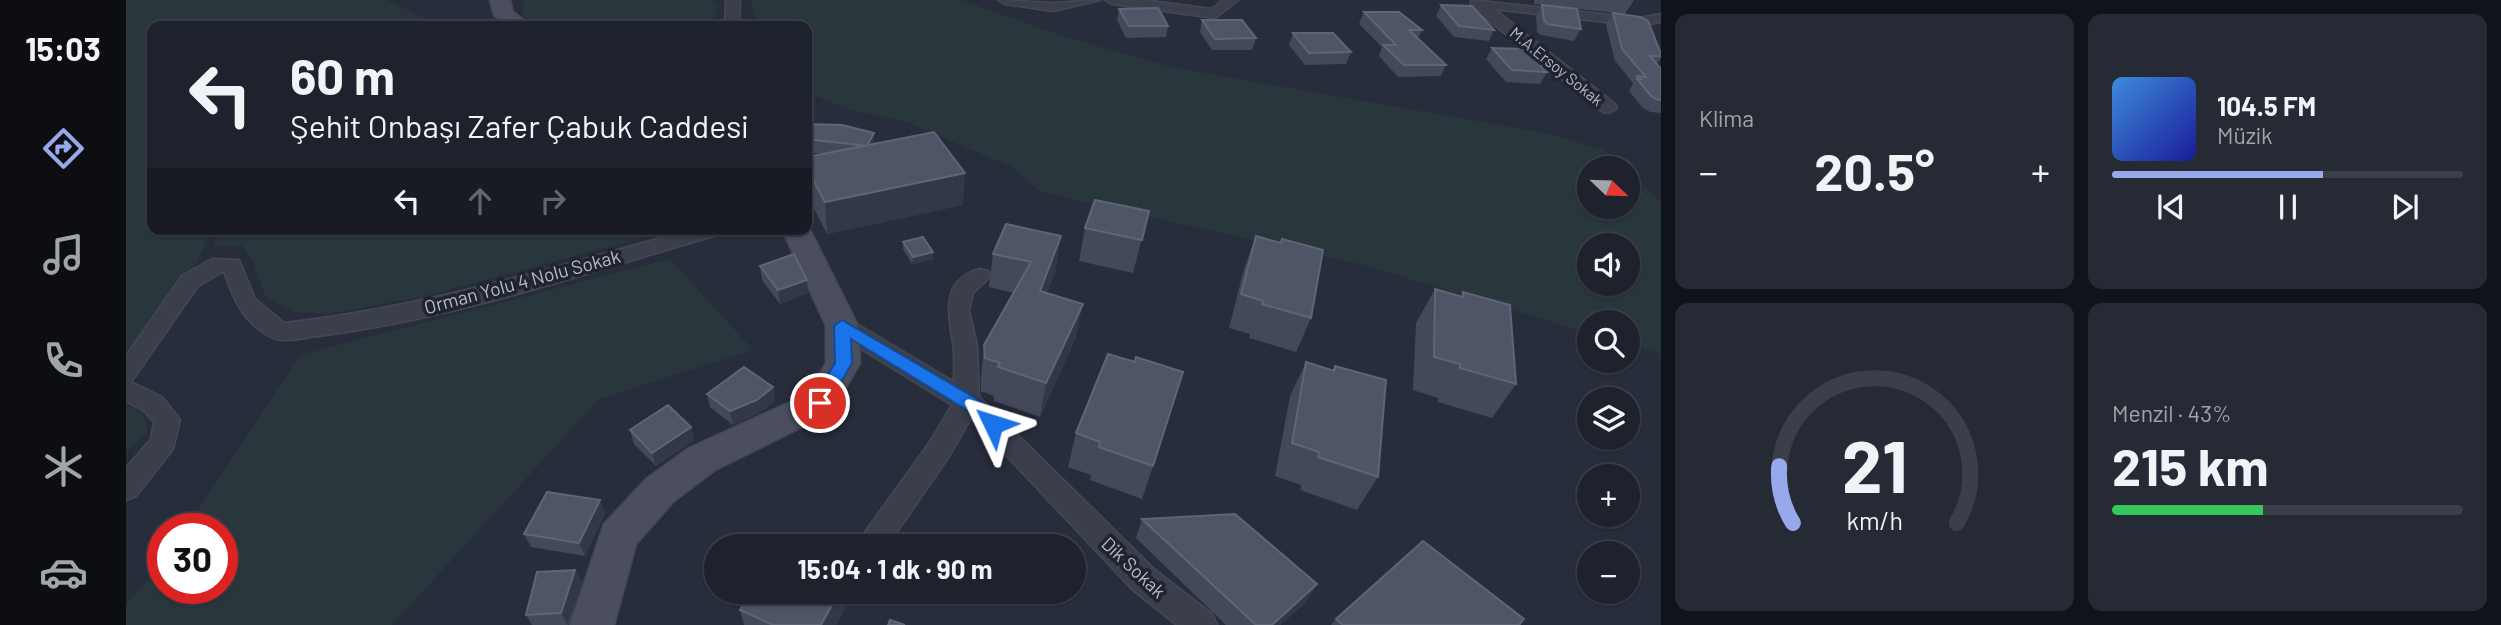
<!DOCTYPE html>
<html lang="tr">
<head>
<meta charset="utf-8">
<style>
	body { margin:0; font-family:Barlow,sans-serif; background:#262a35; color:#f1f3f6; height:100vh; display:flex; flex-direction:column; font-size:26px; white-space:nowrap }
	* { box-sizing:border-box; margin:0 }
	p { font-size:23px; color:#a1a4aa }
	.icon { flex:none; width:38px; height:38px; fill:none; stroke:currentColor; stroke-width:2; stroke-linecap:round; stroke-linejoin:round }
	.map { position:relative; flex:1; overflow:hidden }
	.sheet { display:flex; flex-direction:column; gap:14px; padding:14px; background:#101319; width:840px }
	.sheet>* { flex:none }
	.top-card { position:absolute; left:21px; top:21px; width:665px; height:214px; border-radius:14px; box-shadow:0 2px 5px #0004,0 0 0 2px #3c3f49; background:#1e222d; color:#f1f3f6; overflow:hidden }
	.needle { width:46px; rotate:113deg }
	.fabs { position:absolute; left:1451px; top:156px; display:grid; gap:14px }
	.fabs a { display:grid; place-items:center; width:63px; height:63px; border-radius:50%; background:#1e222d; box-shadow:0 2px 5px #0004,0 0 0 2px #3c3f49; font-size:35px }
	.speed { position:absolute; left:21px; top:513px; display:flex; gap:14px; font-size:35px; font-weight:700; text-align:center }
	.speed>* { display:grid; place-content:center; width:91px; height:91px; border-radius:50%; background:#1e222d; box-shadow:0 2px 5px #0004,0 0 0 2px #3c3f49; line-height:1 }
	.speed .limit { border:10px solid #d22; background:#fff; color:#111 }
	.pin { position:absolute; display:grid; place-items:center; width:60px; height:60px; color:#fff; margin:-30px; border:4px solid #fff; border-radius:50%; box-shadow:0 2px 7px #0007 }
	.me { position:absolute; width:77px; margin:-38px; rotate:311deg; stroke-linejoin:round; filter:drop-shadow(0 0 5px #0008) }
	.turn { display:flex; align-items:center; gap:24px; height:147px; padding:0 28px; font-size:32px }
	.turn .icon { width:91px; height:91px; stroke-width:2.5 }
	.turn b { display:block; font-size:49px; line-height:60px }
	.lanes { display:flex; align-items:center; height:66px; padding:0 28px; background:#0003; justify-content:center; gap:35px; direction:ltr }
	.lanes .off { opacity:.35 }
	.big { font-size:52px; font-weight:700; line-height:1.1 }
	.sheet .widget { flex:1; display:flex; flex-direction:column; justify-content:center; gap:10px; min-width:0; padding:0 24px; border-radius:14px; background:#262a35 }
	.sheet .dial { align-items:center; gap:0 }
	.dial svg { height:182px; overflow:visible; fill:none; stroke:#3c3f49; stroke-width:7; stroke-linecap:round; text-anchor:middle }
	.dial text { fill:#f1f3f6; stroke:none }
	.song { display:flex; align-items:center; gap:21px }
	.cover { width:84px; height:84px; border-radius:10px; background:linear-gradient(135deg,hsl(210 70% 55%),hsl(240 70% 35%)) }
	.played { height:7px; border-radius:4px; background:linear-gradient(90deg,#98a9eb 60%,#3c3f49 60%) }
	.keys { display:flex; justify-content:space-around; direction:ltr }
	.heat { display:flex; justify-content:space-between; align-items:center; font-size:38px; direction:ltr }
	.charge { height:10px; border-radius:5px; background:linear-gradient(90deg,#34c759 43%,#3c3f49 0) }
	.sheet .tiles { flex:1; display:grid; gap:14px; grid-template-columns:repeat(2,1fr) }
	.trip { position:absolute; left:578px; top:534px; width:382px; height:70px; border-radius:35px; background:#1e222d; box-shadow:0 2px 5px #0004,0 0 0 2px #3c3f49; font-weight:700; line-height:70px; text-align:center }
	main { display:flex; flex:1; min-height:0 }
	.tabs { display:flex; flex-direction:column; width:126px; justify-content:space-around; align-items:center; background:#0c0e12; color:#a1a4aa }
	.tabs .icon { width:49px; height:49px }
	.tabs .selected { color:#98a9eb }
	.tabs b { font-size:32px; color:#f1f3f6 }
	.map>svg:first-child { display:block }
	.green { fill:#29373d; fill-rule:evenodd }
	.lines { fill:none; stroke-linecap:round; stroke-linejoin:round }
	.street-casing { stroke:#444855; stroke-width:3 }
	.secondary-casing { stroke:#444855; stroke-width:3 }
	.street { fill:#3b3f4c; fill-rule:evenodd }
	.secondary { fill:#4a4e5f; fill-rule:evenodd }
	.wall { fill:#43495a }
	.shaded-wall { fill:#333849 }
	.building { fill:#4f5566; stroke:#606575; stroke-width:2 }
	.route { fill:#1a73e8; stroke:#114b97; stroke-width:2 }
	.labels { text-anchor:middle; dominant-baseline:central; stroke-width:7; stroke-linejoin:round; paint-order:stroke }
	.far-street-label { font-size:16px; fill:#b7bac7; stroke:#202431 }
	.street-label { font-size:19px; fill:#b7bac7; stroke:#202431 }
</style>
</head>
<body>
<main>
<nav class="tabs">
<b>15:03</b>
<svg class="icon selected" aria-label="directions" viewBox="0 0 24 24"><path d="M12 3l9 9-9 9-9-9zM9 14v-3h6M13 9l2 2-2 2"/></svg>
<svg class="icon" aria-label="music" viewBox="0 0 24 24"><path d="M9 18V5l10-2v13"/><circle cx="6" cy="18" r="3"/><circle cx="16" cy="16" r="3"/></svg>
<svg class="icon" aria-label="phone" viewBox="0 0 24 24"><path d="M5 4h4l2 5-3 2q2 4 5 5l2-3 5 2v4C11 20 4 13 5 4z"/></svg>
<svg class="icon" aria-label="climate" viewBox="0 0 24 24"><path d="M12 3v18M4 7l16 10M4 17L20 7"/></svg>
<svg class="icon" aria-label="car" viewBox="0 0 24 24"><path d="M5 17H2v-5l4-1 3-4h7l3 4 3 1v5h-3M9 17h6M6 11h13"/><circle cx="7" cy="17" r="2"/><circle cx="17" cy="17" r="2"/></svg>
</nav>
<div class="map">
<svg width="1535" height="625" viewBox="0 0 1535 625">
	<rect width="100%" height="100%" fill="#282d3c"/>
	<path class="green" d="M0 0H260L303 20 305 26H26V229H86L68 268 0 358Z
		M398 0H586L593 6 584 26H410L396 14Z
		M625 0H835L939 37 1050 68 1414 132 1479 150 1498 168H1463V206H1502V172L1535 203V354L1502 344V322H1463V333L1238 265 915 192 886 167 781 122 727 110 681 93V26H630ZM1463 245H1502V284H1463Z
		M93 229H549L296 297 201 314 169 312 140 297 127 262 117 246 87 245Z
		M544 259 627 350 473 399 266 625H0V604L37 563V588H96V528H60L174 355Z
		M0 403 18 416 22 433 0 451Z"/>
	<g class="lines">
		<g class="street-casing">
			<path id="street" d="M600 0H614L613 26H599Z
				M872 0 927 3 974 0 927 11 879 4Z
				M979 0H1017L1086 9 1097 0H1112L1089 18 986 4Z
				M1345 0 1513 18 1535 14V22L1513 26 1368 9 1489 104 1491 108 1483 113 1477 112 1345 6Z
				M567 229H601L598 233C465 271 331 319 192 336 179 337 158 344 145 337 117 323 107 298 98 271L72 286 5 382 36 397 54 420 47 449 10 496 0 500V468L25 439 28 422 18 411 0 401V356L56 276 86 259 113 260 129 299 158 323C298 307 431 267 567 229Z
				M854 269 862 271 865 276 847 293 843 311 851 345 853 397 1029 570 1086 614 1091 625H1051L1007 590 845 418 822 458 761 546H729L804 442 826 405 708 332 704 326 708 320H724L828 382C828 369 829 355 827 343 822 312 815 280 854 269Z"/>
		</g>
		<g class="secondary-casing">
			<path id="secondary" d="M364 0H384L387 12 405 26H382L368 15Z
				M681 224 732 326 734 363 706 412 589 470 548 501 510 544 488 625H444L478 524 520 479 563 448 682 394 700 363V326L656 229H681Z"/>
		</g>
		<use href="#street" class="street"/>
		<use href="#secondary" class="secondary"/>
	</g>
	<path class="wall" d="M1408 0H1508L1499 14 1408 4Z
		M1315 5 1368 30 1363 41 1328 37 1310 16Z
		M1416 5 1455 29 1448 41 1415 35 1411 32 1410 17Z
		M993 9 1042 26 1040 37 1000 38 991 20Z
		M1238 12 1296 30 1292 38 1320 65 1315 76 1272 77 1253 56 1256 47 1233 24Z
		M1487 13 1535 54V58L1531 64 1535 69V113L1524 112 1517 108 1503 91 1507 83 1489 61 1480 25Z
		M1076 20 1130 38 1126 50H1086L1074 32Z
		M1167 33 1225 52 1220 64 1179 65 1163 45Z
		M1366 48 1421 72 1414 84 1380 82 1360 59Z
		M681 124 748 144 837 205 701 234 681 195V157L697 154 681 152Z
		M1023 211 1007 273 953 261 959 228Z
		M1130 236 1154 243 1185 318 1170 352 1123 338 1124 334 1103 328 1118 269Z
		M777 242 807 259 786 264 777 249Z
		M867 254 930 269 921 293 950 337 914 417 868 401V396L855 391V378L858 345 888 293 863 287Z
		M634 266 682 293 654 304 636 280Z
		M1309 289 1335 296 1337 292 1390 384 1366 418 1312 402V398L1287 390 1290 323Z
		M982 354 1027 466 1016 499 964 480 965 475 942 467 950 433Z
		M1180 362 1207 370 1209 366 1252 477 1231 510 1174 490 1175 485 1149 476 1164 396Z
		M581 394 649 401 633 413 607 425 584 407Z
		M565 427 568 440 530 466 508 444 504 430Z
		M479 513 459 556 405 547 398 534Z
		M1016 519 1191 584 1179 603 1154 625H1100L1010 538Z
		M449 570 456 582 442 625H406L400 615Z
		M721 605 710 625H618L614 610Z
		M1210 619 1393 625H1205Z"/>
	<path class="shaded-wall" d="M748 133V145L741 146Z
		M839 173 837 205 701 234 699 202Z
		M935 236 930 269 909 325 914 291Z
		M807 252V259L786 264 787 257Z
		M681 280 682 293 654 304 652 290Z
		M957 304 950 337 914 417 920 383Z
		M647 387 649 401 633 413 607 425 604 411Z
		M565 427 568 440 530 466 526 453Z
		M474 500 479 513 459 556 453 543Z
		M449 570 456 582 441 625 435 613Z
		M1191 584 1179 603 1154 625H1146Z
		M713 592H720L721 605 710 625H695Z"/>
	<path class="building" d="M1315 5 1346 6 1368 30 1333 26Z
		M1416 5 1451 9 1455 29 1421 24 1418 20Z
		M1032 8 1042 26H1003L993 9Z
		M1238 12H1273L1296 30H1283L1320 65H1278L1257 45H1270Z
		M1487 13 1514 17 1522 21 1535 54V56H1524L1535 69V100H1532L1525 96 1511 79H1514L1511 76 1520 77 1496 49Z
		M1076 20H1116L1130 38 1089 39Z
		M1167 33H1207L1225 52 1183 53Z
		M1366 48 1399 49 1421 72 1386 70Z
		M681 124 716 125 748 133 741 146 681 139Z
		M808 132 839 173 699 202 681 168V157Z
		M969 200 1023 211 1016 240 959 228Z
		M880 224 935 236 914 291 957 304 920 383 872 367 874 363 859 358 858 345 905 262 867 254Z
		M1130 236 1155 243 1156 239 1197 250 1185 318 1136 304 1137 301 1115 294Z
		M797 237 807 252 787 257 777 242Z
		M668 254 681 280 652 290 634 266Z
		M1309 289 1337 297V292L1384 305 1390 384 1334 368V364L1308 357Z
		M982 354 1009 362 1010 357 1057 372 1027 466 973 447 974 442 950 433Z
		M1180 362 1208 371 1209 366 1260 380 1252 477 1192 457 1193 452 1166 443Z
		M618 367 647 387 631 400 604 411 581 394Z
		M542 405 565 427 526 453 504 430Z
		M421 492 474 500 453 543 398 534Z
		M1109 514 1191 584 1146 625H1130L1016 519Z
		M1297 541 1398 619 1393 625H1217L1210 619Z
		M449 570 435 613 400 615 411 572Z
		M625 592H713L695 625H647L614 610Z
		M764 620 779 625H762Z"/>
	<path class="route" d="M716 320 856 402 876 424 873 429H860L844 412 725 339 726 363 700 408H688L685 403 709 363 708 326Z"/>
	<g class="labels">
		<g class="far-street-label">
			<text transform="translate(1431 66) rotate(39)">M.A.Ersoy Sokak</text>
		</g>
		<g class="street-label">
			<text transform="translate(396 281) rotate(-15)">Orman Yolu 4 Nolu Sokak</text>
			<text transform="translate(1008 567) rotate(43)">Dik Sokak</text>
		</g>
	</g>
</svg>
<div class="fabs">
<a><svg class="needle" viewBox="-14 -14 28 28"><path d="M0-13l5 13h-10z" fill="#e53935"/><path d="M0 13l5-13h-10z" fill="#a1a4aa"/></svg></a>
<a><svg class="icon" aria-label="sound" viewBox="0 0 24 24"><path d="M4 9h4l5-4v14l-5-4H4zM17 9q2 3 0 6"/></svg></a>
<a><svg class="icon" aria-label="search" viewBox="0 0 24 24"><circle cx="10" cy="10" r="6"/><path d="M15 15l6 6"/></svg></a>
<a><svg class="icon" aria-label="layers" viewBox="0 0 24 24"><path d="M12 4l9 5-9 5-9-5zM3 14l9 5 9-5"/></svg></a>
<a>+</a>
<a>−</a>
</div>
<div class="speed"><div class="limit">30</div></div>
<div class="pin" style="left:694px;top:403px;background:#d93025"><svg class="icon" aria-label="arrive" viewBox="0 0 24 24"><path d="M6 21V4h12l-3 4 3 4H6"/></svg></div>
<svg class="me" style="left:867px;top:424px" viewBox="-20 -20 40 40"><path d="M0-17L14 15 0 8-14 15z" fill="#1a73e8" stroke="#fff" stroke-width="4"/></svg>
<div class="trip">15:04 · 1 dk · 90 m</div>
<div class="top-card">
<div class="turn"><svg class="icon" aria-label="left" viewBox="0 0 24 24"><path d="M17 20v-9H6M10 6l-5 5 5 5"/></svg><div><b>60 m</b>Şehit Onbaşı Zafer Çabuk Caddesi</div></div>
<div class="lanes"><svg class="icon" aria-label="left" viewBox="0 0 24 24"><path d="M17 20v-9H6M10 6l-5 5 5 5"/></svg><svg class="icon off" aria-label="ahead" viewBox="0 0 24 24"><path d="M12 20V5M6 11l6-6 6 6"/></svg><svg class="icon off" aria-label="right" viewBox="0 0 24 24"><path d="M7 20v-9h11M14 6l5 5-5 5"/></svg></div>
</div>
</div>
<section class="sheet">
<div class="tiles">
<div class="widget"><p>Klima</p>
<div class="heat"><a>−</a><b class="big">20.5°</b><a>+</a></div>
</div>
<div class="widget">
<div class="song"><i class="cover"></i><div><b>104.5 FM</b><p>Müzik</p></div></div>
<div class="played"></div>
<div class="keys"><svg class="icon" aria-label="previous" viewBox="0 0 24 24"><path d="M18 5L8 12l10 7zM5 5v14"/></svg><svg class="icon" aria-label="pause" viewBox="0 0 24 24"><path d="M8 5v14M16 5v14"/></svg><svg class="icon" aria-label="next" viewBox="0 0 24 24"><path d="M6 5l10 7-10 7zM19 5v14"/></svg></div>
</div>
<div class="widget dial"><svg viewBox="0 0 100 80">
<path d="M14 69A42 42 0 1 1 86 69"/>
<path d="M14 69A42 42 0 0 1 8 44" stroke="#98a9eb"/>
<text x="50" y="56" font-size="32" font-weight="700">21</text>
<text x="50" y="72" font-size="11">km/h</text>
</svg></div>
<div class="widget"><p>Menzil · 43%</p><b class="big">215 km</b><div class="charge"></div></div>
</div>
</section>
</main>
</body>
</html>
